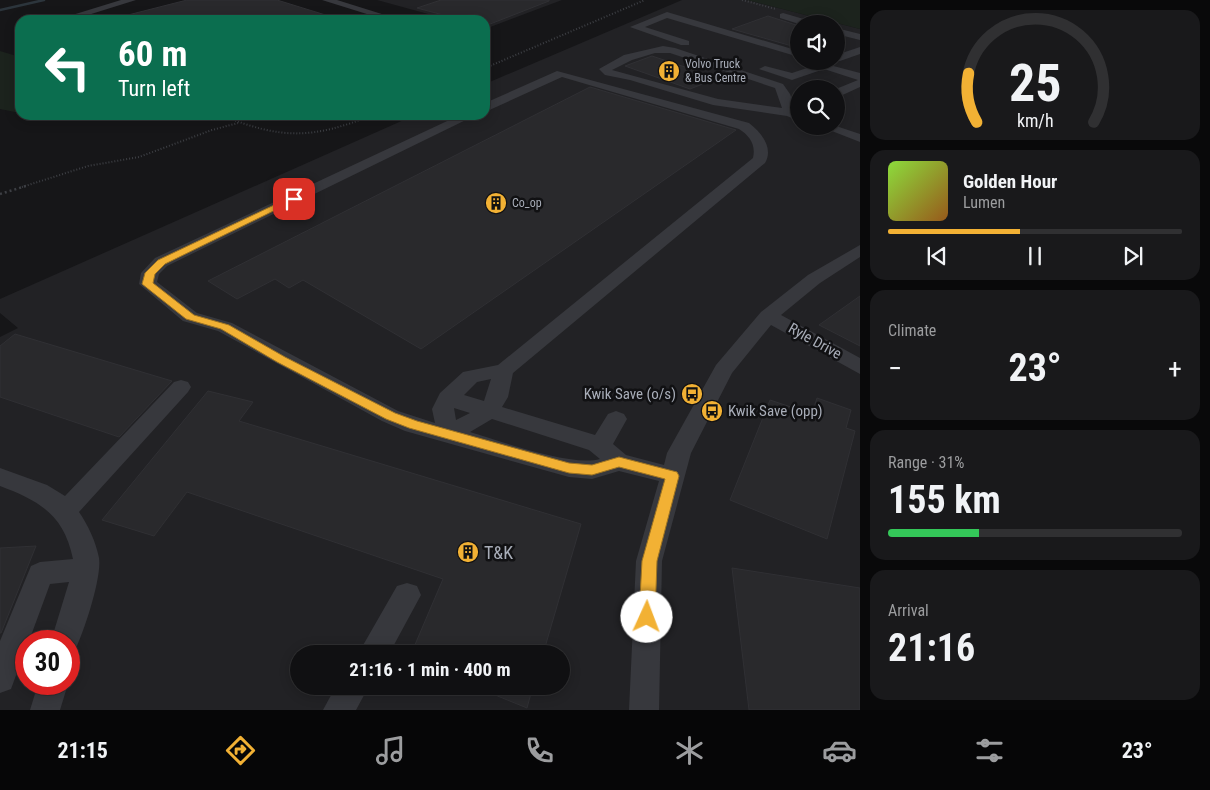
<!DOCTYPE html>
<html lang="en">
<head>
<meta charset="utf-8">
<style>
	body { margin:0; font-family:"Roboto Condensed",sans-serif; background:#19191b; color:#f1f3f6; height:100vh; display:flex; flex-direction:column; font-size:19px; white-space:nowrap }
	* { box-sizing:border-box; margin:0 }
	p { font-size:16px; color:#9c9d9f }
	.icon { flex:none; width:28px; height:28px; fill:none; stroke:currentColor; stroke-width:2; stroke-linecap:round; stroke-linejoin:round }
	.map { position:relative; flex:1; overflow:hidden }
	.side { display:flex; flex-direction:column; gap:10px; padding:10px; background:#09090a; width:350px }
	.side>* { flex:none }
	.top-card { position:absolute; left:15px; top:15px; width:475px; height:105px; border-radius:15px; box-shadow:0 2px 12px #0003,0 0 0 1px #303032; background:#0b6e4f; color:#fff; overflow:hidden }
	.tools { position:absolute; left:790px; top:15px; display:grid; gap:10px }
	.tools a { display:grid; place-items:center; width:55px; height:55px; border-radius:50%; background:#101012; box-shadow:0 2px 12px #0003,0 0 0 1px #303032; font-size:25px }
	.speed { position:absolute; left:15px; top:630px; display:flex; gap:10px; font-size:25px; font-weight:700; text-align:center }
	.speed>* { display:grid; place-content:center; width:65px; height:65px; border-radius:50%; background:#101012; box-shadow:0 2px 12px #0003,0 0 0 1px #303032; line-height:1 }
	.speed .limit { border:8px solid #d22; background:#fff; color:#111 }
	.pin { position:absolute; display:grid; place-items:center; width:42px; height:42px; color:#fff; margin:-21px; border-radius:10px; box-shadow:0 2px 8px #0006 }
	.me { position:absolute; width:55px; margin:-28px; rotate:2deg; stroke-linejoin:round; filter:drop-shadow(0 0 4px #0008) }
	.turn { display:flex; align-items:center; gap:18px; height:105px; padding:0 20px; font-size:22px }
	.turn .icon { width:65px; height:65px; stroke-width:2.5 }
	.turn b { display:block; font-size:35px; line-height:42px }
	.big { font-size:38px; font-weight:700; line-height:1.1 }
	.side .tile { flex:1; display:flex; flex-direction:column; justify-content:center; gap:8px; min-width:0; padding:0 18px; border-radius:15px; background:#19191b }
	.side .dial { align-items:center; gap:0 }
	.dial svg { height:130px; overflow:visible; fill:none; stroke:#303032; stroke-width:7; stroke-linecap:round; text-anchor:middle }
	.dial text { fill:#f1f3f6; stroke:none }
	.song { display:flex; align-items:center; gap:15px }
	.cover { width:60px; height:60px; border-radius:8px; background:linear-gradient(135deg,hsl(90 70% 55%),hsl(30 70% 35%)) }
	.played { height:5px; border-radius:2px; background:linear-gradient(90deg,#f2b134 45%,#303032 45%) }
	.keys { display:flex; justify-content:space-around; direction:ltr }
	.heat { display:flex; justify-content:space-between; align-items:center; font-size:28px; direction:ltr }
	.charge { height:8px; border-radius:4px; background:linear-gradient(90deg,#34c759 31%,#303032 0) }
	.trip { position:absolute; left:290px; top:645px; width:280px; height:50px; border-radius:25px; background:#101012; box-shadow:0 2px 12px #0003,0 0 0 1px #303032; font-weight:700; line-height:50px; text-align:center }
	.menu { display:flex; height:80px; justify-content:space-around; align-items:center; background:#060607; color:#9c9d9f }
	.menu .icon { width:35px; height:35px }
	.menu .active { color:#f2b134 }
	.menu b { font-size:22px; color:#f1f3f6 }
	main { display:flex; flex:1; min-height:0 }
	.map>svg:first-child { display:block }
	.built { fill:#222225; fill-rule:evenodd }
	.green { fill:#1c231d }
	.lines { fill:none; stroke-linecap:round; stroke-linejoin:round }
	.stream { stroke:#2c353c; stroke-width:2.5 }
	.building { fill:#29292c; stroke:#303034 }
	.path-far1 { stroke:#3d3f44; stroke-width:2; stroke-dasharray:1 2; stroke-linecap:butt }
	.path { stroke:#3d3f44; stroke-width:2.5; stroke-dasharray:2 3; stroke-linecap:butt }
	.minor { fill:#37383d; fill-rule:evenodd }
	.route { fill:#f2b134; stroke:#9d7322 }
	.labels { text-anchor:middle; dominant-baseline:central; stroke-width:5; stroke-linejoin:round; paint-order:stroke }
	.far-poi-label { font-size:12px; fill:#a8adb8; stroke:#111113; text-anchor:start }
	.street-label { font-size:15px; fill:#a8adb8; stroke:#111113 }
	.poi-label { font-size:15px; fill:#a8adb8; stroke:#111113; text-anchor:end }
	.near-poi-label { font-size:18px; fill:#a8adb8; stroke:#111113; text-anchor:start }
</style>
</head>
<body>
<main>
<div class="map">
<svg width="860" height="710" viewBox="0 0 860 710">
	<rect width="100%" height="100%" fill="#161618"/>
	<path class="built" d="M377 0H562L485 29V20H450Z
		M682 0H747L860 29V710H0V337L18 328 0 313V299L415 115H485V84ZM799 24H836V61H799ZM799 89H836V126H799ZM26 641H69V684H26ZM299 654H561V686H299Z"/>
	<path class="green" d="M747 0H860V29Z
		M0 51 20 57V113L0 109Z"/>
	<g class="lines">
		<path class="stream" d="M0 10 44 0"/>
	</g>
	<path class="building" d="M187 0H277L332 17V20H128V15Z
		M441 0H549V1L485 26V20H462L417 8Z
		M768 16 799 26V48L732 29Z
		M652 56 718 78 690 89 625 66Z
		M590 87 736 130 421 349 303 280 289 288 275 279 237 299 208 281Z
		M860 296V346L819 325Z
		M15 334 172 381 119 437 0 397V346Z
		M208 391 253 402 239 421 581 524 543 654H411L443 579 187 492 154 536 102 520Z
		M817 398 851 410 846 428 855 431 827 539 730 500 770 400 812 414Z
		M36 546 1 633H0V548Z
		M732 568 860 588V710H749Z
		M473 686H533L527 708Z"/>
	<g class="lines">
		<path class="path-far1" d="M742 0 776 9
			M485 68 645 0
			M221 115C282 140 312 139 373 115
			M22 187 88 166 139 157 212 130 238 123"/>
		<path class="path" d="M0 194 26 186"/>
		<path class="minor" d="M121 0H136L72 20H56Z
			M322 0H337L401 20H386Z
			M667 12 799 51V57L667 18 645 27 689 41V45H681L630 27Z
			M783 13 814 22 816 24H799L780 18V14Z
			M836 28 860 34V40L836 34Z
			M663 46 675 48 783 84 790 94 796 111 799 112V121L787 116 713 105 630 80 605 75 599 69 624 55ZM655 53H670L775 88 782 108 718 99 612 70 632 60Z
			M860 47V54L840 61H832H836V55Z
			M822 63 860 73V87L836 98V89L858 80 824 69 792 80 759 69 765 66 792 73Z
			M557 71 749 123C761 132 774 148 765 163L513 373 508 397 502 407 595 435 608 414 616 411 624 414 627 419 613 444 626 455 664 465 667 453 716 365 761 312 808 275 860 245V257L820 283 781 315 860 358V374L771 325 732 373 691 453 662 561 659 710H629L636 561 659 481 619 471 592 479 569 477 405 431 382 421 218 331 183 321 139 284 141 273 155 258 460 115H476L167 266 159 274 157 282 197 313 232 323 398 411 435 423 432 409 440 393 463 372 498 365 753 158C756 145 750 136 739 129L562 77 485 112V103ZM491 379 484 401 464 395 477 382ZM454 408 470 413 456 420ZM492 419 589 450 600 459C571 467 500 441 470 432Z
			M819 126H836L860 134V142Z
			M181 380 188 382 191 387 188 392 79 512C88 525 96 542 99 558 102 577 84 632 75 650L69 653V641H51L69 582 50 584 29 641H26V648L11 689 0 693V641L31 566 40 562 73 559C64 515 40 501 0 486V468L47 485 65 496 174 382Z
			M407 583 417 586 421 595 389 654H358L397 586Z
			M38 684H68L60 710H30Z
			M336 686H369L356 710H323Z"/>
	</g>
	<path class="route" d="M291 197 298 199 165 264 155 274 153 283 194 315 229 325 285 357 395 413 417 421 569 463 592 465 619 457 677 472 679 476 657 561 655 617 653 622 647 624 641 622 639 617 642 561 665 479 619 467 592 475 569 473 409 428 386 419 277 362 221 329 186 319 142 284 145 273 158 260Z"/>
	<defs>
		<g id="building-disc" transform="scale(1.125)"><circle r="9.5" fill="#f2b134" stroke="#111113"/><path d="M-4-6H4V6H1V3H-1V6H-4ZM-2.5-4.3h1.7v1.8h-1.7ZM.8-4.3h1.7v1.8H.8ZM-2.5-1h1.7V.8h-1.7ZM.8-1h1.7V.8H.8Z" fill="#111"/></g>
		<g id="bus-disc" transform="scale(1.125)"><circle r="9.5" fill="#f2b134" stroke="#111113"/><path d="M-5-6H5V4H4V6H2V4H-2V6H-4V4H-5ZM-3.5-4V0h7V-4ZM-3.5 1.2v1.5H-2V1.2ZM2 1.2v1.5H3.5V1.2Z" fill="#111"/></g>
	</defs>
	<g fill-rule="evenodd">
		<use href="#building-disc" x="669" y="71"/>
		<use href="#building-disc" x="496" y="203"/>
		<use href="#bus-disc" x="692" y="394"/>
		<use href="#bus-disc" x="712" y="411"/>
		<use href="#building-disc" x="468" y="552"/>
	</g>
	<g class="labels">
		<g class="far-poi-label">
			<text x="685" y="64">Volvo Truck<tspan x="685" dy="14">&amp; Bus Centre</tspan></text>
			<text x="512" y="203">Co_op</text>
		</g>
		<g class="street-label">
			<text transform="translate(815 341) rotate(29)">Ryle Drive</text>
		</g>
		<g class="poi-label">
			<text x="676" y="394">Kwik Save (o/s)</text>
			<text x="728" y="411" text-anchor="start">Kwik Save (opp)</text>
		</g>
		<g class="near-poi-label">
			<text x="484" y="552">T&amp;K</text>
		</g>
	</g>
</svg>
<div class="tools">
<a><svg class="icon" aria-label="sound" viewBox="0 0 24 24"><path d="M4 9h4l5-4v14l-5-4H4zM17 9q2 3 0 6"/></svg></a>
<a><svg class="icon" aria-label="search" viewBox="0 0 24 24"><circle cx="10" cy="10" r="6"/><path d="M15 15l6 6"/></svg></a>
</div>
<div class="speed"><div class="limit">30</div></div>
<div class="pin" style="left:294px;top:199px;background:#d93025"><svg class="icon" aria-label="arrive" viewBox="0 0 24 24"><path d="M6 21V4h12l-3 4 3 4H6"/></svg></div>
<svg class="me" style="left:647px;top:617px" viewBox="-20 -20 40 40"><circle r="19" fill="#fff"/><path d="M0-13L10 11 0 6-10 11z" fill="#f2b134"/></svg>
<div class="trip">21:16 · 1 min · 400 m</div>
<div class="top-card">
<div class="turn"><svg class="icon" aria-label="left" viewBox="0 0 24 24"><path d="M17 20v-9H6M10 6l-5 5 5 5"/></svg><div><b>60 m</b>Turn left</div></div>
</div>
</div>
<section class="side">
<div class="tile dial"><svg viewBox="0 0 100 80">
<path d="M14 69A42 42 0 1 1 86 69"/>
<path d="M14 69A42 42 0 0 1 9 39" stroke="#f2b134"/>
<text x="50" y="56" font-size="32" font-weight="700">25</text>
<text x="50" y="72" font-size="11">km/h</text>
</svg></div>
<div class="tile">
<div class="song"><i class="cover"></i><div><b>Golden Hour</b><p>Lumen</p></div></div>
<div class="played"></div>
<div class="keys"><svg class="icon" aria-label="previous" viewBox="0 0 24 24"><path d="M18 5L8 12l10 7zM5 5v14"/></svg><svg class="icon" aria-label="pause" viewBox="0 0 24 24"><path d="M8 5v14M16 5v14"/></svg><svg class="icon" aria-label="next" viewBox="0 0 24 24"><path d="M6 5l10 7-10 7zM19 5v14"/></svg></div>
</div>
<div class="tile"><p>Climate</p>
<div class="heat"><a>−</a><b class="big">23°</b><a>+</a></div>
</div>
<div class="tile"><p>Range · 31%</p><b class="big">155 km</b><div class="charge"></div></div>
<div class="tile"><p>Arrival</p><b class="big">21:16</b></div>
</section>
</main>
<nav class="menu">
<b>21:15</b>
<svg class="icon active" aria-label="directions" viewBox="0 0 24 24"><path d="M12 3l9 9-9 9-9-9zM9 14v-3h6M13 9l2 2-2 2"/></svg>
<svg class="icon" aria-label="music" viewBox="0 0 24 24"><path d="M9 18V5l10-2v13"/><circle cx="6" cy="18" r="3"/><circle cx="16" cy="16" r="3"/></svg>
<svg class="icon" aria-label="phone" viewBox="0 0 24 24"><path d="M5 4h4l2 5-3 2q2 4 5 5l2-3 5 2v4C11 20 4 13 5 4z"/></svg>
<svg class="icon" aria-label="climate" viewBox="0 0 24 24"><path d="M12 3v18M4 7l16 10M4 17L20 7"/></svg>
<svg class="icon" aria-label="car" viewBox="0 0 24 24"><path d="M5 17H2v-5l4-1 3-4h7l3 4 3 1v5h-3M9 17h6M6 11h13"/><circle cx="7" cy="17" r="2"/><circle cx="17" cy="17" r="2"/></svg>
<svg class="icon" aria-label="filters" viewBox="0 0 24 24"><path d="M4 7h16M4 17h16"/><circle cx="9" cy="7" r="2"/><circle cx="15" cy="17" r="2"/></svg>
<b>23°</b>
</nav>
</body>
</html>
